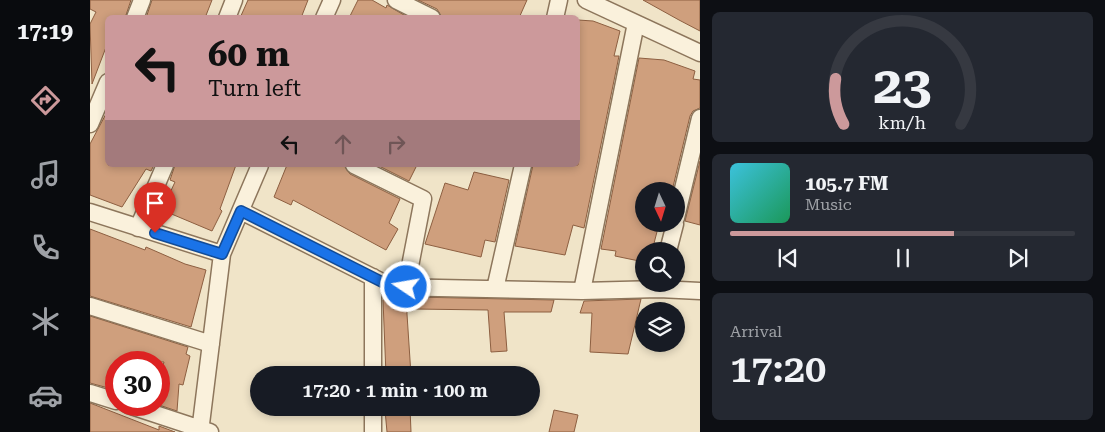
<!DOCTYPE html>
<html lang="en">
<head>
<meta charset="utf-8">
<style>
	body { margin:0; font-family:"Roboto Serif",serif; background:#242831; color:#f1f3f6; height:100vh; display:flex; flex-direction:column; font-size:19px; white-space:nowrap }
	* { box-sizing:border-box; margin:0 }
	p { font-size:16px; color:#9ea1a6 }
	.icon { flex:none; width:28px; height:28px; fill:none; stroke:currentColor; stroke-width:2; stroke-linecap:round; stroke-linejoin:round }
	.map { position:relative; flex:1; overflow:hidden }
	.details { display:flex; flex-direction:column; gap:12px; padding:12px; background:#0d0f14; width:405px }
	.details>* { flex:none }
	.top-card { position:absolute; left:15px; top:15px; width:475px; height:152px; border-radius:8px; box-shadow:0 2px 8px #0003; background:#cc999b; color:#111; overflow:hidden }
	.needle { width:32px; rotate:176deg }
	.tools { position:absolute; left:545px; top:182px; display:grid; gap:10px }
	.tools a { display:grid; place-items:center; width:50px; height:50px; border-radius:50%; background:#171b24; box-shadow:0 2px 8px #0003; font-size:25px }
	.speed { position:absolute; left:15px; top:351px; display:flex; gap:10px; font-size:25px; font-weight:700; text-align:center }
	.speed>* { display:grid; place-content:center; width:65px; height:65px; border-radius:50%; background:#171b24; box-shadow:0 2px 8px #0003; line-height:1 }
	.speed .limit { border:8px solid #d22; background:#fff; color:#111 }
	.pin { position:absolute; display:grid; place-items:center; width:42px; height:42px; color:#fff; margin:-51px -21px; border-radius:50% 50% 50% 0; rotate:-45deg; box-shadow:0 0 5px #0007 }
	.pin .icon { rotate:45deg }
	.me { position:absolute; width:55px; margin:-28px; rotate:282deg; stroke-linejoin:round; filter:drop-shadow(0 0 4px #0008) }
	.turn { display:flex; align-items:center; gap:18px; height:105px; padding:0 20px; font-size:22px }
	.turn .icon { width:65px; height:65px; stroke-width:2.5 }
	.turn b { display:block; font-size:35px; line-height:42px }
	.lanes { display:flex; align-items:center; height:48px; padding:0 20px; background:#0003; justify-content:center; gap:25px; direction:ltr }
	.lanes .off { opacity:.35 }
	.big { font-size:38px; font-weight:600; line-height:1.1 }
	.details .widget { flex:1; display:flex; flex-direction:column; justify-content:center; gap:8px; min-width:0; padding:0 18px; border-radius:8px; background:#242831 }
	.details .dial { align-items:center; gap:0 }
	.dial svg { height:130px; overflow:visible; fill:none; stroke:#363941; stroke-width:7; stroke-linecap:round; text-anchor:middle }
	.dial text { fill:#f1f3f6; stroke:none }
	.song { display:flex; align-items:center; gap:15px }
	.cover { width:60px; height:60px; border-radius:8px; background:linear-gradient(135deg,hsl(190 70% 55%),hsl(150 70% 35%)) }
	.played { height:5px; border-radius:2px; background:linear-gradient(90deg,#cc999b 65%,#363941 65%) }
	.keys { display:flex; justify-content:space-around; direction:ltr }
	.trip { position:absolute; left:160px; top:366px; width:290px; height:50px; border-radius:25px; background:#171b24; box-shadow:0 2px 8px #0003; font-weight:600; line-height:50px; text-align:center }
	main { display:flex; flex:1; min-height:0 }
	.tabs { display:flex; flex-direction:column; width:90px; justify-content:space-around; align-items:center; background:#090b0e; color:#9ea1a6 }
	.tabs .icon { width:35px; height:35px }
	.tabs .active { color:#cc999b }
	.tabs b { font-size:22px; color:#f1f3f6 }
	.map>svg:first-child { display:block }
	.building { fill:#cf9f7d; stroke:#8d5f41 }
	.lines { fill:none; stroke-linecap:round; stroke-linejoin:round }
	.street-casing { stroke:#8d765c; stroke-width:19 }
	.street { stroke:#faf1dc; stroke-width:16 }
	.route-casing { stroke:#114b97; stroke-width:12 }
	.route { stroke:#1a73e8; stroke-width:9 }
</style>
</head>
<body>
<main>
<nav class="tabs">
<b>17:19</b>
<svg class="icon active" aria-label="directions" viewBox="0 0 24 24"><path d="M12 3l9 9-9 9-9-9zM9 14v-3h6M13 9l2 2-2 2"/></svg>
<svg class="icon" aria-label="music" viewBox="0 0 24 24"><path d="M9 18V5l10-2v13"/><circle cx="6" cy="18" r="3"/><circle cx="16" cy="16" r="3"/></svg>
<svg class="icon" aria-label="phone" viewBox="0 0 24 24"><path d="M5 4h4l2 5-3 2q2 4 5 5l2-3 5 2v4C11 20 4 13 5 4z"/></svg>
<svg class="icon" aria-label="climate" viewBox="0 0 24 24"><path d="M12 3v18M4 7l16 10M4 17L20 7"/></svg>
<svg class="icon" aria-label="car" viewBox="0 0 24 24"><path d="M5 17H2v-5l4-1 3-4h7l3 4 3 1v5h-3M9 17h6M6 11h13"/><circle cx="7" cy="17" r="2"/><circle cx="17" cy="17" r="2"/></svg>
</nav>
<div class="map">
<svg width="610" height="432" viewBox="0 0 610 432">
	<rect width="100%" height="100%" fill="#f0e4c8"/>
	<path class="building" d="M0 0H41L35 18H18V42L2 84 0 24 6 12 0 9Z
		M62 0H122L115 18H56Z
		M158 0H218L211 18H150Z
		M268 0H282L296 8 297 5 319 18H259Z
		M328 0H437L429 18H352L347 9Z
		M553 0H610V31L589 20Z
		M488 20 503 21 530 31 524 56H529L494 228 483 225 475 255 425 246 443 165H488Z
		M549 58 574 60 605 71 603 79 610 80V108L603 111 600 116 582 191H554V224H569L562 251H554V262L525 256 526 251 511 249Z
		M18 110V165H64L61 171 56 169 32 207 0 195V144Z
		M610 161V225L595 221Z
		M85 165H146L130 209 132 211 122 231 72 210 85 182 80 180Z
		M197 165H254L260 174 310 199 299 223 308 229 296 250 203 200 201 205 184 197Z
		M287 165H327L319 181Z
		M384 172 419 180 405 242 395 240 391 257 335 244 355 183 378 190Z
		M0 229 55 250 56 247 95 264 116 270 101 327 0 296Z
		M324 297 464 300 461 312H414L417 351 401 352 398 310 324 309Z
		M316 299 321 375H296L293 300Z
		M551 299 538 354 500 352 502 313H490L494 301Z
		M0 316 98 347 96 354 100 356 93 385 89 384 87 411 69 405V379L74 362H26V375L22 389 0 383Z
		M0 403 69 430V426L85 432H0Z
		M304 408H320L321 432H297L295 410H303Z
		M464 410 488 415 484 432H459Z"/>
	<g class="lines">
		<g class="street-casing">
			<path id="street" d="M306 0 342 18
				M496 0 610 53
				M45 18 52 0
				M137 18 144 0
				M234 18 242 0
				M465 18 469 0
				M0 124 18 82
				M264 165 333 199 316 287
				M151 211 302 287 492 291 569 289 610 291
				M0 212 132 254
				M586 218 610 118
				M48 228 75 165
				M578 251 585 224
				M283 277V375
				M405 289 433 165
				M492 291 546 23
				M0 306 121 344
				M0 393 26 401
				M38 405 120 432
				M283 408V432
				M110 432 132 254 170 165"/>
		</g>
		<use href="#street" class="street"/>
	</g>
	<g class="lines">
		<g class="route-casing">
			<path id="route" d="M65 233 132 254 151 211 302 287H316"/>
		</g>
		<use href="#route" class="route"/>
	</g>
</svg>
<div class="tools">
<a><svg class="needle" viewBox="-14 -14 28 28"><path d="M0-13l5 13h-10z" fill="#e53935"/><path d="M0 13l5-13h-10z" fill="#9ea1a6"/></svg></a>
<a><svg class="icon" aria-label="search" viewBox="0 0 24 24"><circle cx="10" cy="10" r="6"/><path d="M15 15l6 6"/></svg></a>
<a><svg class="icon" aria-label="layers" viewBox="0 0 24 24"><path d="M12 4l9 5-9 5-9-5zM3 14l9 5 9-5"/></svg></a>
</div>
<div class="speed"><div class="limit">30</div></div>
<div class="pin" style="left:65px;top:233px;background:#d93025"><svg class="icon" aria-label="arrive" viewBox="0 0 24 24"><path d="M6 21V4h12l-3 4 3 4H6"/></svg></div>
<svg class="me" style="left:316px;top:287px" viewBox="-20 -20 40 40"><circle r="17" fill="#1a73e8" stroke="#fff" stroke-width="3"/><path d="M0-11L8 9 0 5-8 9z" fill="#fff"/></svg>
<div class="trip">17:20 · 1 min · 100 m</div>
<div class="top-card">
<div class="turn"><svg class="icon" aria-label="left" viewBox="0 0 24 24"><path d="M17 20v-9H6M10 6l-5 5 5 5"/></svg><div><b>60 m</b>Turn left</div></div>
<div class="lanes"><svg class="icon" aria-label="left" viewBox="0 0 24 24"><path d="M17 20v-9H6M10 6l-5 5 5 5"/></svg><svg class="icon off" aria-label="ahead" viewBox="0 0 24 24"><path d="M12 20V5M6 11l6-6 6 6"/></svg><svg class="icon off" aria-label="right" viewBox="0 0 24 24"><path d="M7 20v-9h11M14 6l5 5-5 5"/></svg></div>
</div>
</div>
<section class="details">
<div class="widget dial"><svg viewBox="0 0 100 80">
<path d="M14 69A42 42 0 1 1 86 69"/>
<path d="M14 69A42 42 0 0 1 9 41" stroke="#cc999b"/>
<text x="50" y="56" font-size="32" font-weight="700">23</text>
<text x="50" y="72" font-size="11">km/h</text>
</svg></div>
<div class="widget">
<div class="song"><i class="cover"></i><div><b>105.7 FM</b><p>Music</p></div></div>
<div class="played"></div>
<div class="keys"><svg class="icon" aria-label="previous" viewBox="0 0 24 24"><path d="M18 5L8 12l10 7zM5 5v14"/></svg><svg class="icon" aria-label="pause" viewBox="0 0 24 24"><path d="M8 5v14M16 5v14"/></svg><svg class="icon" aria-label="next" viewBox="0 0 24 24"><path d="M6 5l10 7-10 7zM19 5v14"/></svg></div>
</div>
<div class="widget"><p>Arrival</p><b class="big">17:20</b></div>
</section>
</main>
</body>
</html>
